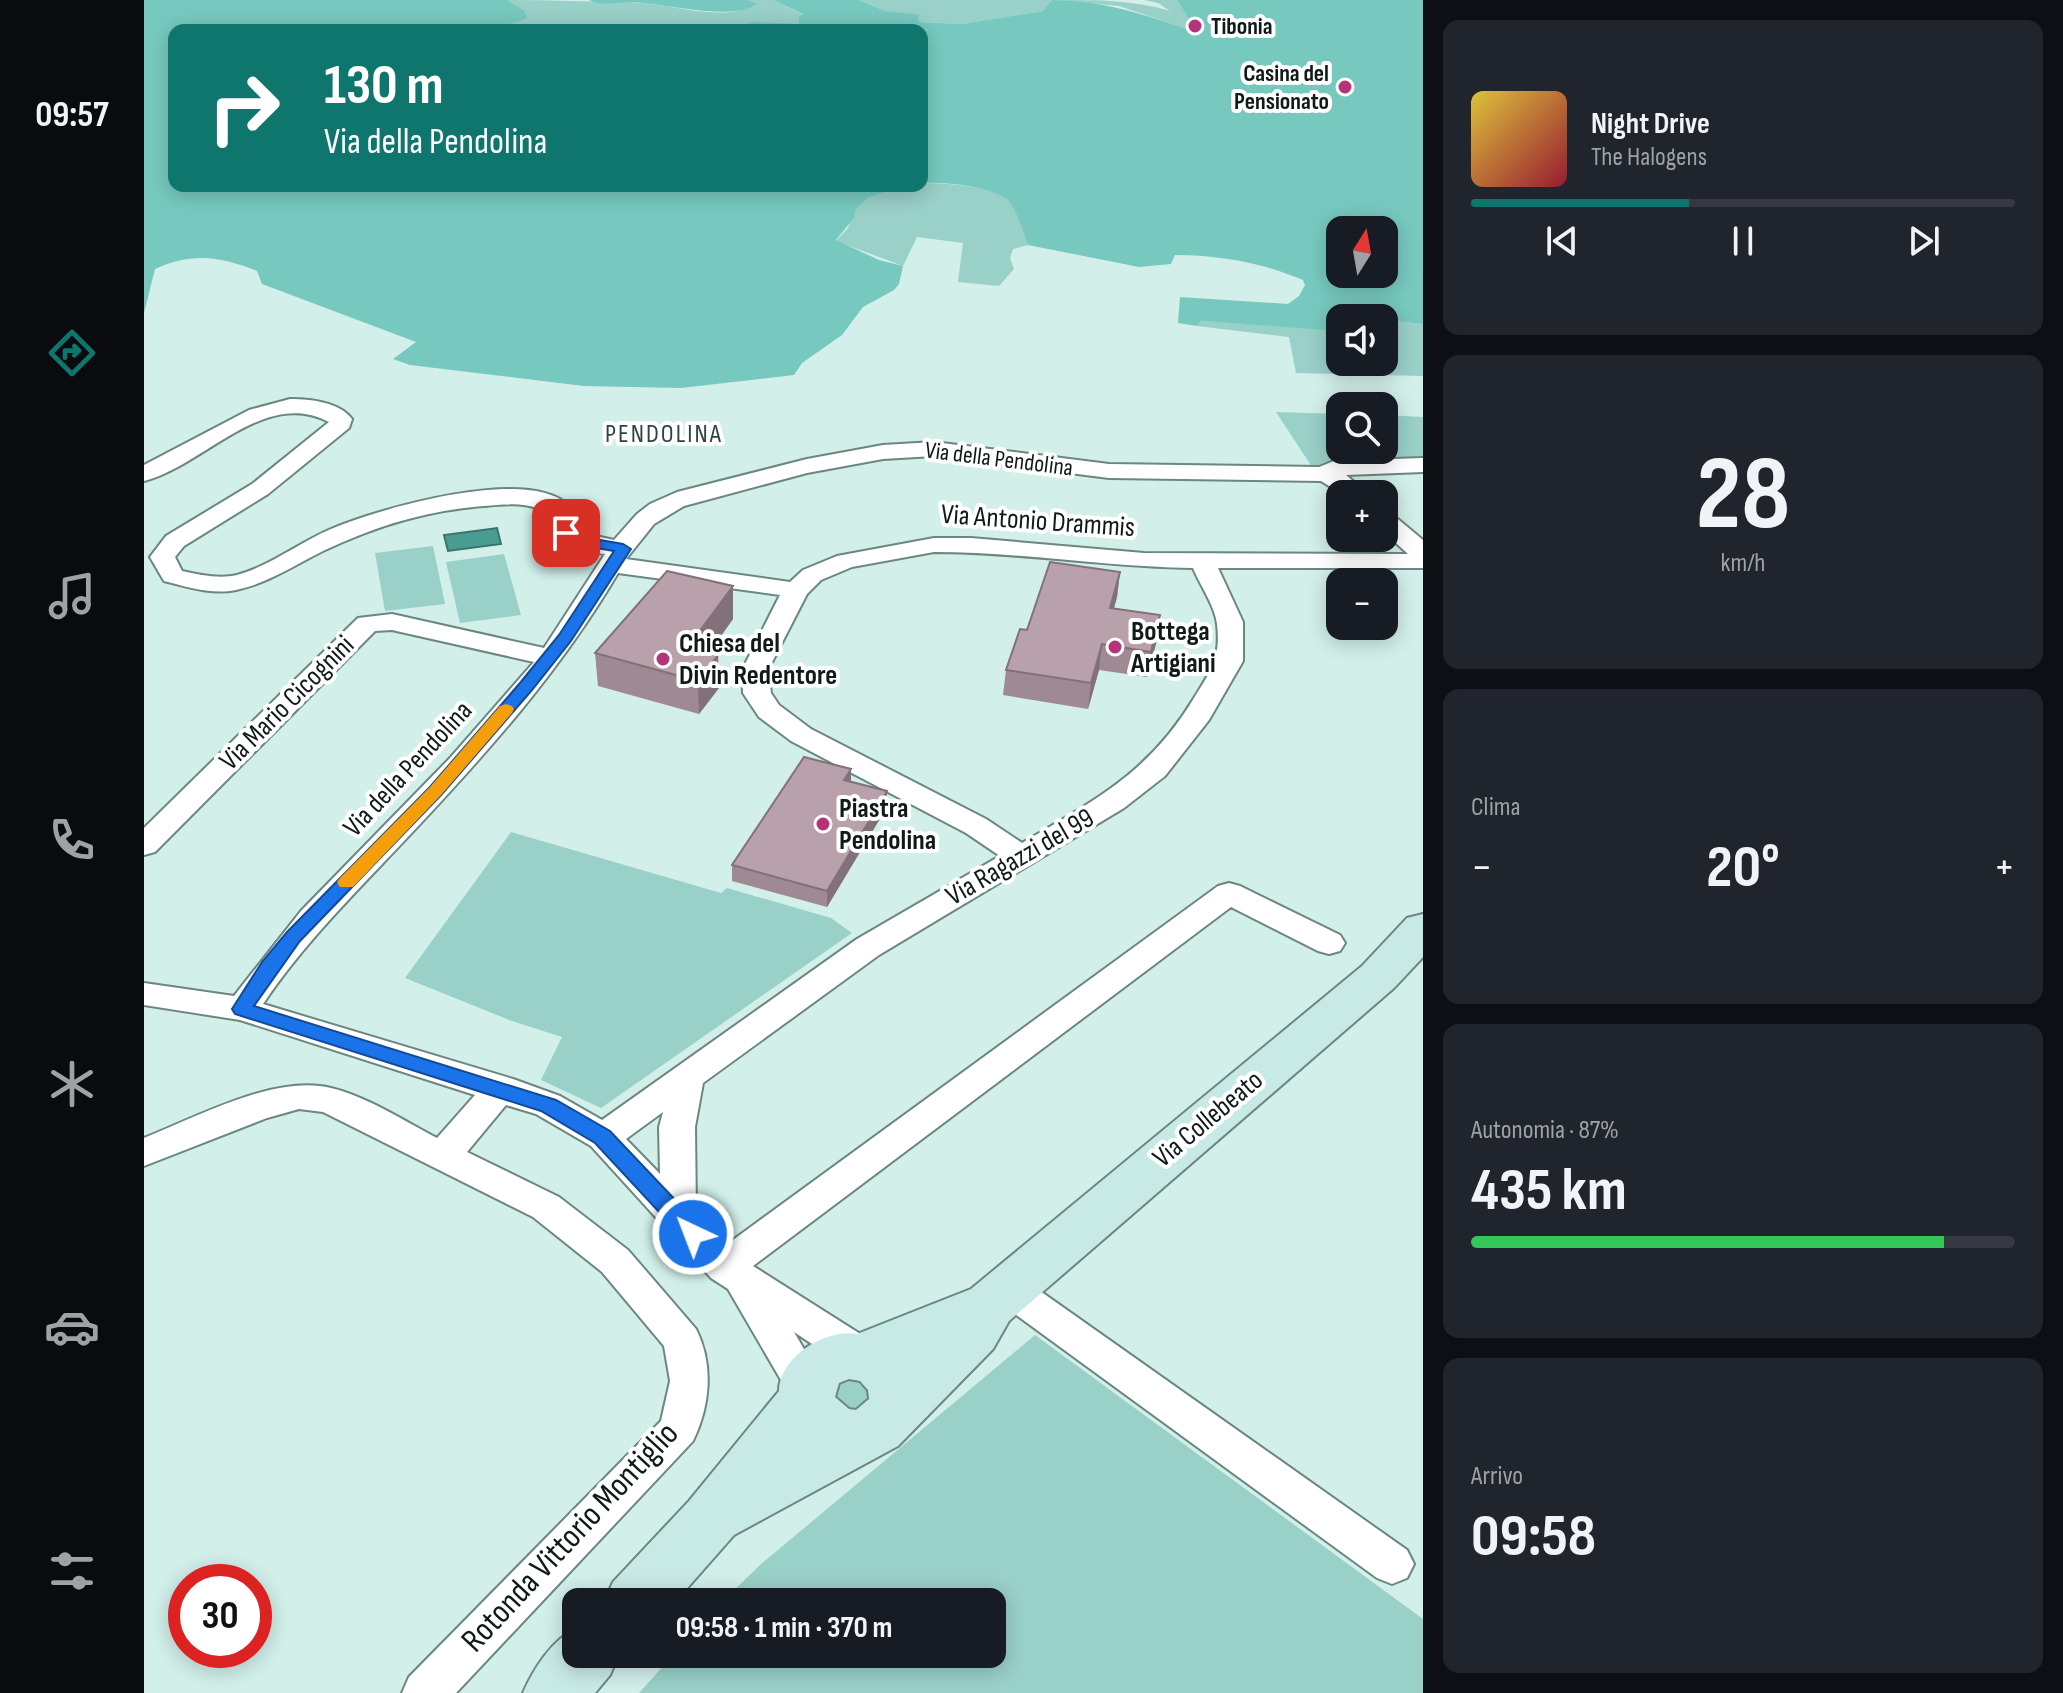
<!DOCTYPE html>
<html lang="it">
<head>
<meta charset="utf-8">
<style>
	body { margin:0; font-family:"Sofia Sans Condensed",sans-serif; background:#20242c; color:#f1f3f6; height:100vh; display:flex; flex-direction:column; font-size:30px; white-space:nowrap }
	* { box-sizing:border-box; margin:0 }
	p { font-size:26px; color:#9ea1a6 }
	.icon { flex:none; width:44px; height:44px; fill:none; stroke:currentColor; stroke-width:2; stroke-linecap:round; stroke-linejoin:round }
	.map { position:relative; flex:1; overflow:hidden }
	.side { display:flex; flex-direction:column; gap:20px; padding:20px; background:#0d0f14; width:640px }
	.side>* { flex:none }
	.guide { position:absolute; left:24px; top:24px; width:760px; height:168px; border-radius:16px; box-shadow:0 4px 20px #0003; background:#0f766e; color:#fff; overflow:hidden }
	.needle { width:52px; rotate:11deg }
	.buttons { position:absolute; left:1182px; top:216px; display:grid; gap:16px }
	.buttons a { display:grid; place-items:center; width:72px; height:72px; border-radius:16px; background:#171b24; box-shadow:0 4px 20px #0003; font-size:40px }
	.speed { position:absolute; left:24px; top:1564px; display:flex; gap:16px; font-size:40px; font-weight:700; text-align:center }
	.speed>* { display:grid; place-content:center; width:104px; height:104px; border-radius:50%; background:#171b24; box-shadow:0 4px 20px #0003; line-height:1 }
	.speed .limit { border:12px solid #d22; background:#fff; color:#111 }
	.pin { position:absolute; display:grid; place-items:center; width:68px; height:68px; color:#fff; margin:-34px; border-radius:16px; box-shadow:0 4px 12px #0006 }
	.me { position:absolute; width:88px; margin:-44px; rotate:317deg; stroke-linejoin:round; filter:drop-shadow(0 0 6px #0008) }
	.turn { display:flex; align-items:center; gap:28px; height:168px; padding:0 24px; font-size:36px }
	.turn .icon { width:104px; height:104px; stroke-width:2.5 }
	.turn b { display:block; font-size:56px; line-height:68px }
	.big { font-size:60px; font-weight:700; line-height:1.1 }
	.side .card { flex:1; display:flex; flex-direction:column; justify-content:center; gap:12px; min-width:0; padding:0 28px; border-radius:16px; background:#20242c }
	.side .dial { align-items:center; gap:0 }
	.dial b { font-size:104px; line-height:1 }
	.song { display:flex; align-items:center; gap:24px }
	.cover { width:96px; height:96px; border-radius:12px; background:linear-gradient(135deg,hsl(50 70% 55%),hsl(350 70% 35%)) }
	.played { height:8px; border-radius:4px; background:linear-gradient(90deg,#0f766e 40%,#363941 40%) }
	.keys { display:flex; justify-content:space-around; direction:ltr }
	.heat { display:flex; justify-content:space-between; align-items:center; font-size:44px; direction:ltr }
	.charge { height:12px; border-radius:6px; background:linear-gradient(90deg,#34c759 87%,#363941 0) }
	.trip { position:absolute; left:418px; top:1588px; width:444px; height:80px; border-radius:16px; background:#171b24; box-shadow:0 4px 20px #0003; font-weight:700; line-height:80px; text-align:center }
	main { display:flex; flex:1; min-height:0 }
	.menu { display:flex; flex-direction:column; width:144px; justify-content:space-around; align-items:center; background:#090b0e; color:#9ea1a6 }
	.menu .icon { width:56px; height:56px }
	.menu .on { color:#0f766e }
	.menu b { font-size:36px; color:#f1f3f6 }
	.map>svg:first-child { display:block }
	.green { fill:#99d0c8 }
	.forest { fill:#77c9bf; fill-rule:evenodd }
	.water { fill:#499c92; stroke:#38756e; stroke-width:2 }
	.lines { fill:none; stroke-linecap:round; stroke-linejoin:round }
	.street-casing { stroke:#6c8682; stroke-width:4 }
	.secondary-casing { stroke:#6c8682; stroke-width:4 }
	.street { fill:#fff; fill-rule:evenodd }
	.secondary { fill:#c8eae7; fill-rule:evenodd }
	.wall { fill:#9f8a93 }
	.shaded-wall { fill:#827178 }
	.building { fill:#b9a1ab; stroke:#827178; stroke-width:2 }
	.route { fill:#1a73e8; stroke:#114b97; stroke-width:2 }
	.slow { fill:#f59e0b }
	.poi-dot { fill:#b63279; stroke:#fff; stroke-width:3 }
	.labels { text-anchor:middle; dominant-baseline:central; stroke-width:8; stroke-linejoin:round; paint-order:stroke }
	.far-poi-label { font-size:24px; font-weight:bold; fill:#101b19; stroke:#fff; text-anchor:start }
	.far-street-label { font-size:24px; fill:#101b19; stroke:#fff }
	.far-quarter-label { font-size:26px; letter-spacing:2px; fill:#2c4541; stroke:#fff }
	.street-label { font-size:28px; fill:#101b19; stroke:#fff }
	.poi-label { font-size:28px; font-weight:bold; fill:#101b19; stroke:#fff; text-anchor:start }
	.near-street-label { font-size:34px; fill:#101b19; stroke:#fff }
</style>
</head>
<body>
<main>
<nav class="menu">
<b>09:57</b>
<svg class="icon on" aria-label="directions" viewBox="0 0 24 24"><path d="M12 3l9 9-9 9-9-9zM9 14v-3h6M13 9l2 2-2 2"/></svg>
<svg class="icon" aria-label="music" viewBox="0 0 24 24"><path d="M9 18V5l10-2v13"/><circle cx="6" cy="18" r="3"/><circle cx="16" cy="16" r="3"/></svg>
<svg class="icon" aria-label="phone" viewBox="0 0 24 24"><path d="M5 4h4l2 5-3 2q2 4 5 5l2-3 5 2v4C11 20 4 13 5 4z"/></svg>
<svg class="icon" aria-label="climate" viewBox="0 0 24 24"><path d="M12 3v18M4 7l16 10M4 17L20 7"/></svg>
<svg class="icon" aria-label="car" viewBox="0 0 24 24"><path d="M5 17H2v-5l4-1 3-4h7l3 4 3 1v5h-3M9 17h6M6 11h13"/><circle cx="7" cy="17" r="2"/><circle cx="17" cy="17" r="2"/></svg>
<svg class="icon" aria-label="filters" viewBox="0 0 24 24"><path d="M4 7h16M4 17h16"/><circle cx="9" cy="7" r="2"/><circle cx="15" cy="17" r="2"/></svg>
</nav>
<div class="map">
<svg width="1279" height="1693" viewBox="0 0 1279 1693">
	<rect width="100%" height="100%" fill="#d2efea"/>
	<path class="green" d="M363 0C405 0 445 2 486 2 524 3 578 23 612 5L603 0H629L660 15 656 24 650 26 611 22 576 30H352L365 26 380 10Z
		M715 0H908L899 11 818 24 773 22 776 16 741 11Z
		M916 0C954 0 990 0 1026 11L1014 3 1000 0H1033L1046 21 1061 26 1049 31 975 6Z
		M778 183C803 183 843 186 864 199 874 206 882 234 884 245L869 249 866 258 870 269 855 286 814 282 819 243 773 237 759 266 692 241 704 228 712 209 724 198 758 186H778Z
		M1240 320 1279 324V376L1152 373 1145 337 1053 326 1057 321 1196 330V362H1240Z
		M1132 412 1196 414V450H1240V415L1279 417V469L1168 467Z
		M289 546 301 604 241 611 231 553Z
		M360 554 377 615 316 623 302 562Z
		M367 832 577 893 583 888 687 918 708 933 457 1108 397 1080 418 1037 368 1021 261 978Z
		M891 1335 1279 1619V1693H495L530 1654H848V1602H578L616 1565Z
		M705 1369 737 1396 701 1417 682 1382Z"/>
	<path class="forest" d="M0 0H363L380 10 383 18 351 30H30V186H758L724 198 712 209 710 218 692 240 735 260 759 266 755 284 750 290 719 307 698 335 658 363 650 375 537 388 440 386 266 365 249 359 272 342 118 284 113 271C76 256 47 252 11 269L0 313Z
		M445 0H603L613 4C592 22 516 3 488 2 475 2 457 7 445 0Z
		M629 0H715L741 11 776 15 774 22 818 24 899 11 908 0C958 0 1002 15 1049 31L1060 26 1046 21 1033 0H1279V324L1200 316 1196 318V331L1057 321 1053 326 1034 323 1036 297 1144 304 1155 296 1161 285 1159 280C1119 263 1076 255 1031 255L1027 264 995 267 884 245C882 237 870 204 864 200 844 186 802 182 778 183V30H576L610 22 655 24V17L659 14ZM1196 230H1240V274H1196Z"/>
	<path class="water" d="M353 528 357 544 304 551 300 535Z"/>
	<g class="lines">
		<g class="street-casing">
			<path id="street" d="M146 399C167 399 195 402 208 419L205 428 124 494 40 546 31 557 38 571C56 575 76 579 93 575 126 566 156 542 187 529 234 509 385 465 425 506 432 514 430 525 438 533L470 540 493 514 506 504 533 492 663 459 739 445 790 442 965 464 1175 467 1190 461 1279 458V472L1202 475 1224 494H1198L1177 481 965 478 790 456 739 459 663 473 540 506 510 524 482 559 646 582 659 570 693 556 790 538H827L1000 553 1264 554 1240 532V513L1249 515 1279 540V568H1074L1099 622V661L1065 720 1021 776 980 808 735 955 559 1083 551 1127 552 1213 582 1245 1074 886 1085 883 1096 886 1196 935 1201 943 1196 951 1185 954 1174 951 1087 907 609 1266 732 1344 738 1356 732 1368 718 1373 704 1368 650 1332 682 1387 676 1399 662 1404 648 1399 584 1289 567 1278 447 1146 392 1114 362 1105 323 1152 415 1197 484 1250 552 1329C570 1365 566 1406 549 1441L312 1693H258L265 1677 517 1421 526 1381 520 1346 458 1272 389 1217 179 1112 155 1109 123 1118 0 1166V1138C53 1117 131 1074 187 1088 224 1097 260 1121 293 1138L331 1095 96 1020 0 1005V983L90 996 157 911 306 758 390 662 248 630 231 631 11 852 0 855V828L214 618 248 614 400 648 461 554C433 551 411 544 405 514 385 501 362 504 340 506 284 510 232 526 181 550 152 564 125 583 92 590 68 595 43 587 20 581L6 557 22 536 108 484 185 422C120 387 60 466 0 481V465L105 410ZM790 552C877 552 962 567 1049 568 1056 585 1071 606 1073 624 1077 658 1067 671 1050 698 1005 773 950 801 878 843L842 819 667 729 635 705 627 693 624 670 663 594 677 580 708 567ZM474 573 636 595 598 670 599 693 615 717 647 741 822 833 856 856 713 939 458 1120 416 1096 369 1079 119 1004C160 943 212 892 262 839 342 754 415 673 474 573ZM519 1112 515 1127 516 1174 482 1139Z
				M866 1274 879 1279 1263 1550 1270 1564 1263 1578 1248 1584 1233 1578 853 1301 847 1290 853 1279Z"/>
		</g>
		<g class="secondary-casing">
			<path id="secondary" d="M1279 914V957L1250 988 865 1321 849 1349 754 1446 590 1535 531 1602H460L469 1582 545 1501 635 1391C635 1357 682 1328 713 1334L827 1289 1218 966 1263 918ZM705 1379 716 1381 724 1390 725 1399 712 1410 705 1409 691 1397 695 1383Z
				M432 1629V1654H475L466 1675 451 1693H379C389 1670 408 1639 432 1629Z"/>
		</g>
		<use href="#street" class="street"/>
		<use href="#secondary" class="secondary"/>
	</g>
	<path class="wall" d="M976 572 973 597 970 608 1016 615 1013 640 1003 677 955 670 944 709 859 695 862 670 883 630Z
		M589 586V619L569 647V654L574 655 575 688 555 714 454 686 451 653Z
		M707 782 743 807 683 907 588 881V865Z"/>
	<path class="shaded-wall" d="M976 572 973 597 963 633 966 608Z
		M589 586V619L569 647V661L574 655 575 688 555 714 552 636Z
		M1016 615 1013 640 1003 677 1007 652Z
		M958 644 955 670 944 709 947 683Z
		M707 769V784L700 780Z
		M743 791V807L683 907V891Z"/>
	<path class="building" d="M906 562 976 572 966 608 1016 615 1007 652 958 644 947 683 862 670 876 629 883 630Z
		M523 571 589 586 552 636 569 640 559 651 574 655 554 681 451 653Z
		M660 757 707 769 700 780 743 791 683 891 588 865Z"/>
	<path class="route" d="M422 529 433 536 479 544 487 549 427 641 388 690 298 794 156 941 110 1006 412 1100 466 1131 557 1227 560 1234 557 1240 549 1243 541 1240 451 1143 397 1111 91 1014 88 1009 118 962 143 932 286 787 376 683 415 635 470 551 423 543 415 533Z"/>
	<path class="slow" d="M362 704 368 706 370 709 368 713 298 794 209 887H196L193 882 196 878 286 787 356 706Z"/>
	<g class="poi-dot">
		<circle cx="1051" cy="26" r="8"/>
		<circle cx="1201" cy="87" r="8"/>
		<circle cx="971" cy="647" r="8"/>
		<circle cx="519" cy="659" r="8"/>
		<circle cx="679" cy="824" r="8"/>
	</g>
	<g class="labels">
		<g class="far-poi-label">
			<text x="1067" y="26">Tibonia</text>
			<text x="1185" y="73" text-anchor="end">Casina del<tspan x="1185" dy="28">Pensionato</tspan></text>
		</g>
		<g class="far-street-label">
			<text transform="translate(855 459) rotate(7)">Via della Pendolina</text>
		</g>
		<g class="far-quarter-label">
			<text x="520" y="434">PENDOLINA</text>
		</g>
		<g class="street-label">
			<text transform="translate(894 521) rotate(4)">Via Antonio Drammis</text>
			<text transform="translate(143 703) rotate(-45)">Via Mario Cicognini</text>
			<text transform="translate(264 769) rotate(-47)">Via della Pendolina</text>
			<text transform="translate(876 857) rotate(-30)">Via Ragazzi del 99</text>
			<text transform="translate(1064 1119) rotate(-40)">Via Collebeato</text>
		</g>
		<g class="poi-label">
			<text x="987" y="631">Bottega<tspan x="987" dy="32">Artigiani</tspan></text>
			<text x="535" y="643">Chiesa del<tspan x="535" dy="32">Divin Redentore</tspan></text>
			<text x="695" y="808">Piastra<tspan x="695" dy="32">Pendolina</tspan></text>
		</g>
		<g class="near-street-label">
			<text transform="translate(426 1537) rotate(-47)">Rotonda Vittorio Montiglio</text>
		</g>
	</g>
</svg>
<div class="buttons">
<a><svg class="needle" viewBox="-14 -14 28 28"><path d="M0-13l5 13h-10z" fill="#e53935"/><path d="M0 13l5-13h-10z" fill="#9ea1a6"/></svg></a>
<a><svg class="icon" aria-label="sound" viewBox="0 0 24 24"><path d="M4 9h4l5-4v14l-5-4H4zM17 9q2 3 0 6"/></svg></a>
<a><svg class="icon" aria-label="search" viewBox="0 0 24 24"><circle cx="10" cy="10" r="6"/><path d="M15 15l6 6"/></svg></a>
<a>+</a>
<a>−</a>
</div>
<div class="speed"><div class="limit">30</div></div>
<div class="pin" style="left:422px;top:533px;background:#d93025"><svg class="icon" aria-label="arrive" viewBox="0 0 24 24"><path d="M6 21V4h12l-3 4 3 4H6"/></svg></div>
<svg class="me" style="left:549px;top:1234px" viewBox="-20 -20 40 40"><circle r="17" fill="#1a73e8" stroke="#fff" stroke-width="3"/><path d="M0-11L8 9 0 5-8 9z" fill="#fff"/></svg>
<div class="trip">09:58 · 1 min · 370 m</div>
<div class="guide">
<div class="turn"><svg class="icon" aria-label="right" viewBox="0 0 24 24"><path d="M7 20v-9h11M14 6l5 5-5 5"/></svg><div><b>130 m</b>Via della Pendolina</div></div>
</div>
</div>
<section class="side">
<div class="card">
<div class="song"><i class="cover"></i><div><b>Night Drive</b><p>The Halogens</p></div></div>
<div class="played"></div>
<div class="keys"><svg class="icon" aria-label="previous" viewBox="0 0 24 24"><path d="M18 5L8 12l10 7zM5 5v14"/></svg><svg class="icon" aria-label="pause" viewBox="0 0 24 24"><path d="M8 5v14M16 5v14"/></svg><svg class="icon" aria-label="next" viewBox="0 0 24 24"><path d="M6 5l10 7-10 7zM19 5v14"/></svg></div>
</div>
<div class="card dial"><b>28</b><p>km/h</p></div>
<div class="card"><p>Clima</p>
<div class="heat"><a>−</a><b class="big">20°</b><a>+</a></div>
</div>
<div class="card"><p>Autonomia · 87%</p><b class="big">435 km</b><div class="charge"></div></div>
<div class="card"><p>Arrivo</p><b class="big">09:58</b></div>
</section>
</main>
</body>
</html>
